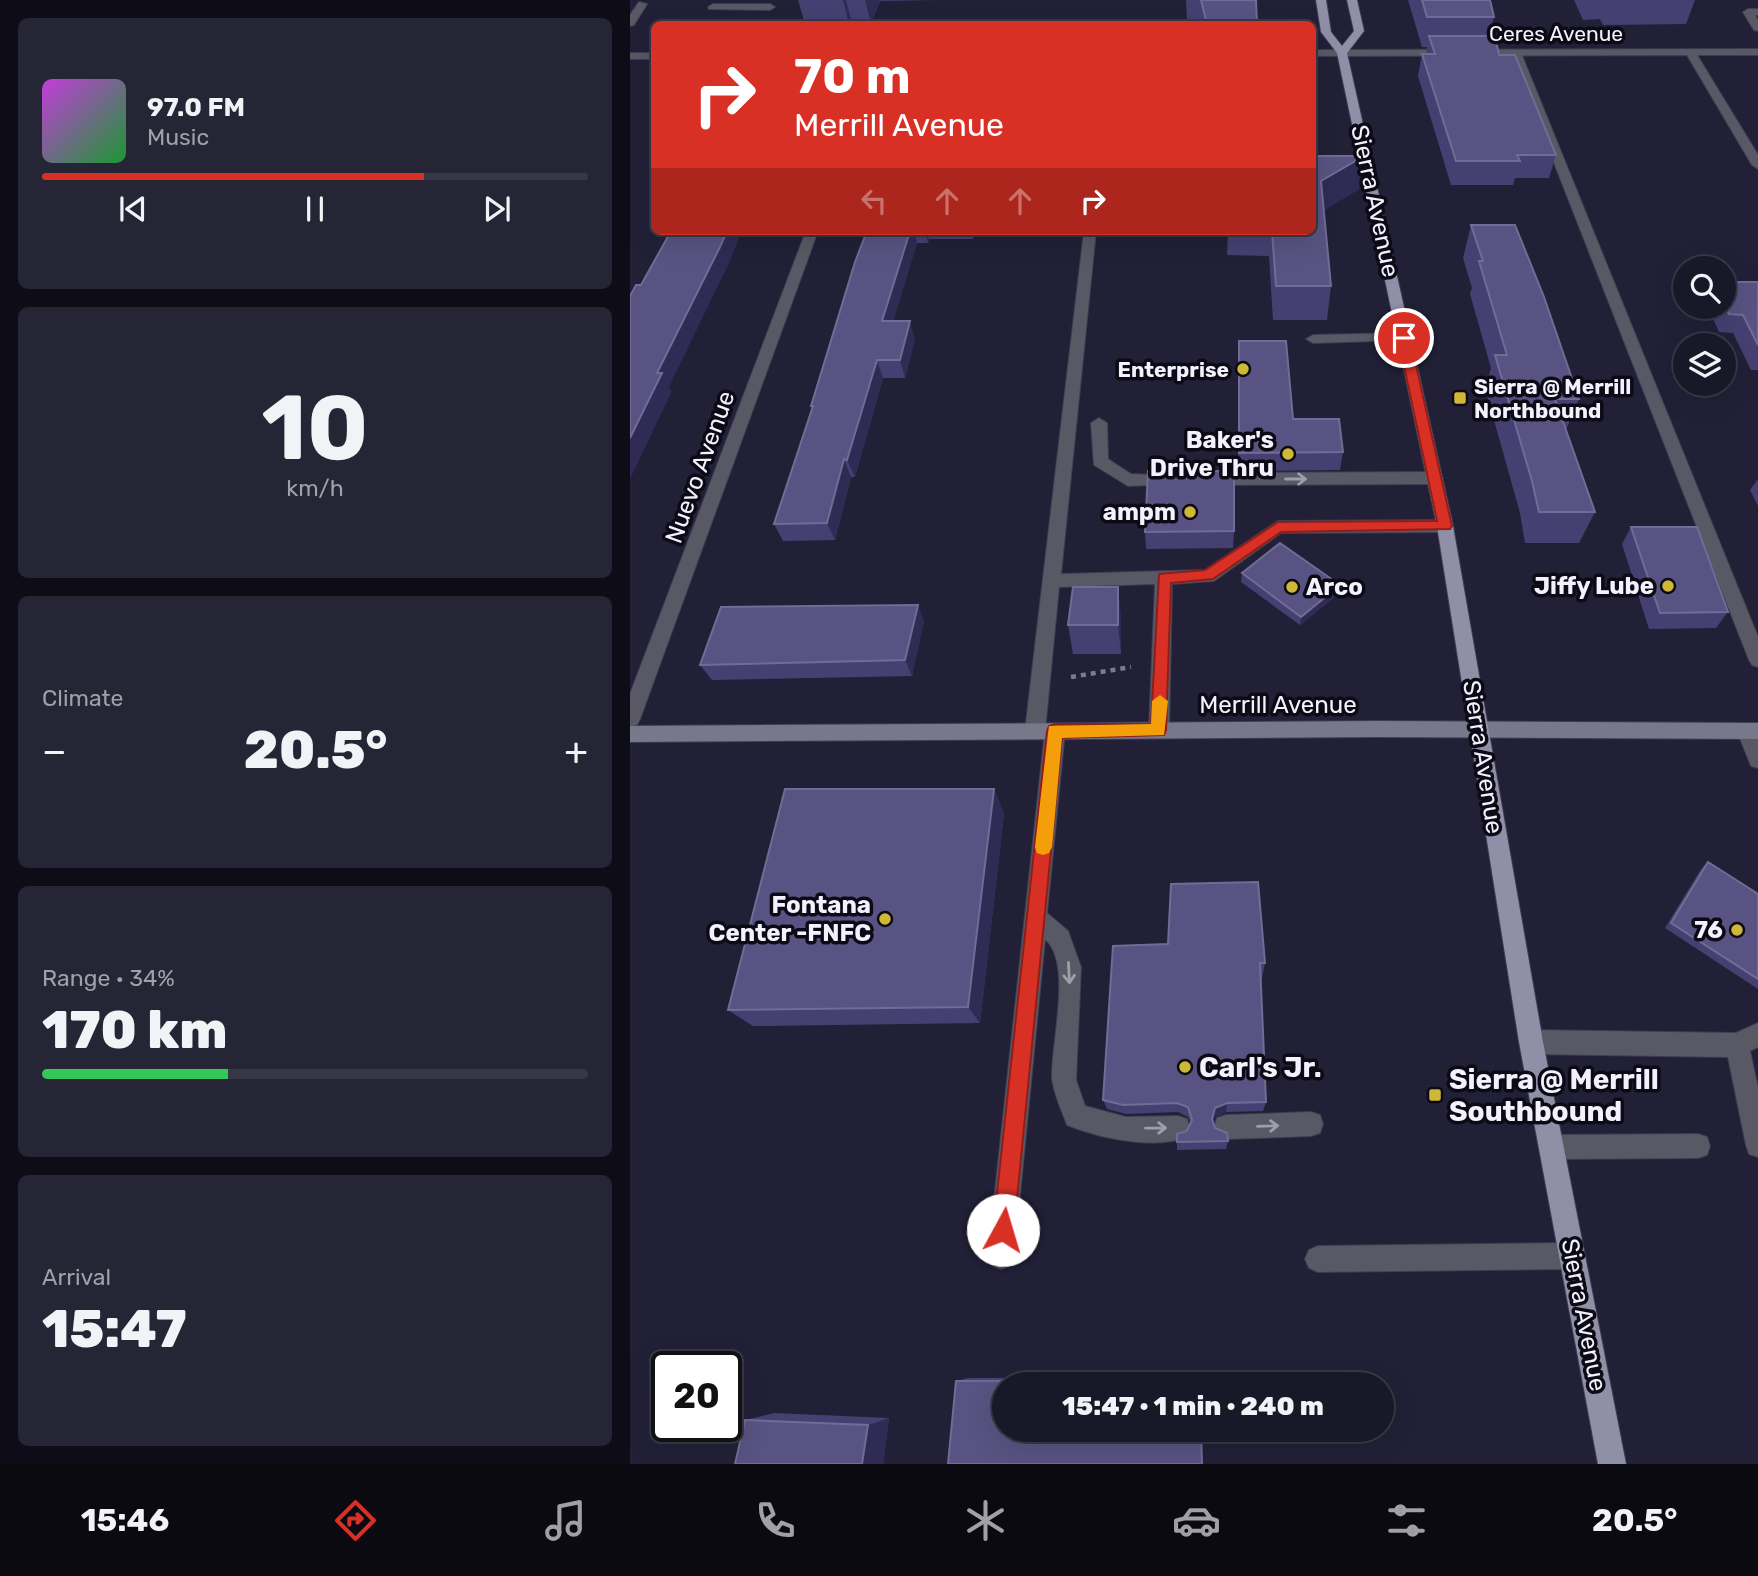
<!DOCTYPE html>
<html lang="en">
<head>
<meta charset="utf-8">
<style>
	body { margin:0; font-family:Rubik,sans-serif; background:#262535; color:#f1f3f6; height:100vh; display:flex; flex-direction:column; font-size:26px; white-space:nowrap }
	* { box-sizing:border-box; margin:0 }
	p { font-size:23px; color:#9fa0a8 }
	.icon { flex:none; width:38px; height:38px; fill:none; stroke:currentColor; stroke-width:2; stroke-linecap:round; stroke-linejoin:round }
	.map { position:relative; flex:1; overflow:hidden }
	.panel { display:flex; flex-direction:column; gap:18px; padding:18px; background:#0e0d17; width:630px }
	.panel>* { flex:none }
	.guide { position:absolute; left:21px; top:21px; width:665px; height:214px; border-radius:10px; box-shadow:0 7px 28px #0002,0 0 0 2px #373746; background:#d93025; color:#fff; overflow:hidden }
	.buttons { position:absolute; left:1043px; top:256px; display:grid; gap:14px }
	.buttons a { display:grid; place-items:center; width:63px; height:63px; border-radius:50%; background:#191829; box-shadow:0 7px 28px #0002,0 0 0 2px #373746; font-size:35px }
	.speed { position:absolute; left:21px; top:1351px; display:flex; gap:14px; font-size:35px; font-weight:700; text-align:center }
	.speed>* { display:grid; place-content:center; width:91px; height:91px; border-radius:50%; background:#191829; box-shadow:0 7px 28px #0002,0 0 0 2px #373746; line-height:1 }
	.speed .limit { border:4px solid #111; border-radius:10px; background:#fff; color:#111 }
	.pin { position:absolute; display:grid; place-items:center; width:60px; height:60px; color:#fff; margin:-30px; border:4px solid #fff; border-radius:50%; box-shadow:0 2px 7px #0007 }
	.me { position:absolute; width:77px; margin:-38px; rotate:6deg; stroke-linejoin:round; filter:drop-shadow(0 0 5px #0008) }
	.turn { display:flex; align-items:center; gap:24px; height:147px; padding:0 28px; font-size:32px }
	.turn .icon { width:91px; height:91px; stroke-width:2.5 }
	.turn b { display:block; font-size:49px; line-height:60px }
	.lanes { display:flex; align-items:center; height:66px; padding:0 28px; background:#0003; justify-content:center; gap:35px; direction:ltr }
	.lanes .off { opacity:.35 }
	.big { font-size:52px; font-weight:800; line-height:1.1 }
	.panel .widget { flex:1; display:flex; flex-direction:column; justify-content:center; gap:10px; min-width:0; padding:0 24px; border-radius:10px; background:#262535 }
	.panel .dial { align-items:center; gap:0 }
	.dial b { font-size:91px; line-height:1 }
	.song { display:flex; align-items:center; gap:21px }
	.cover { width:84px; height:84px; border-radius:10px; background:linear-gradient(135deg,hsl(290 70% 55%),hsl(130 70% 35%)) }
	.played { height:7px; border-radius:4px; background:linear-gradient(90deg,#d93025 70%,#373746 70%) }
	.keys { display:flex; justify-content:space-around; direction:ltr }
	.heat { display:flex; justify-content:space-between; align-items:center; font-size:38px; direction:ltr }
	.charge { height:10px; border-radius:5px; background:linear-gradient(90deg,#34c759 34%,#373746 0) }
	.trip { position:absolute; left:362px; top:1372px; width:402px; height:70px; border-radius:35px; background:#191829; box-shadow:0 7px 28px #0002,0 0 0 2px #373746; font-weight:800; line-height:70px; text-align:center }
	.menu { display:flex; height:112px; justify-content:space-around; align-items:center; background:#0a0a10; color:#9fa0a8 }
	.menu .icon { width:49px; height:49px }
	.menu .current { color:#d93025 }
	.menu b { font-size:32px; color:#f1f3f6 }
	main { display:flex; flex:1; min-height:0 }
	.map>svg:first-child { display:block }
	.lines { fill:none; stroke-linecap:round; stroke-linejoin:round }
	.service-casing { stroke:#3e3d53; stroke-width:2 }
	.minor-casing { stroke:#3e3d53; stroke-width:2 }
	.secondary-casing { stroke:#3e3d53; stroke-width:2 }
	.primary-casing { stroke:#3e3d53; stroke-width:2 }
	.path { stroke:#7b7b8d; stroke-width:4.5; stroke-dasharray:5 5; stroke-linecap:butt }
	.service { fill:#595965; fill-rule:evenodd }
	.minor { fill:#595965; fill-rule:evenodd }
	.secondary { fill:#78788b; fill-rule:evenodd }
	.primary { fill:#908fa8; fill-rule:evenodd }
	.wall { fill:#464072 }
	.shaded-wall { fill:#2f2b54 }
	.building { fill:#585382; stroke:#706c95; stroke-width:2 }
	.oneway { stroke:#9e9eaa }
	.route { fill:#d93025; stroke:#8d1f18; stroke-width:2 }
	.slow { fill:#f59e0b }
	.poi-dot { fill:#cfb837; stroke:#0c0b15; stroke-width:2.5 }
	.labels { text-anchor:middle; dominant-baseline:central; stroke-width:7; stroke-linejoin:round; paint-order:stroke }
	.far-street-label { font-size:21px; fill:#f2f2fe; stroke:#0c0b15 }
	.far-poi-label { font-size:21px; font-weight:bold; fill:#f2f2fe; stroke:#0c0b15; text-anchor:end }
	.street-label { font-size:24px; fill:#f2f2fe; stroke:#0c0b15 }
	.poi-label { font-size:24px; font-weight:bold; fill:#f2f2fe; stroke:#0c0b15; text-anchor:end }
	.near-poi-label { font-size:28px; font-weight:bold; fill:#f2f2fe; stroke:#0c0b15; text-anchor:start }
</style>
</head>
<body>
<main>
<section class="panel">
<div class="widget">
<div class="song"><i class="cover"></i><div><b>97.0 FM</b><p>Music</p></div></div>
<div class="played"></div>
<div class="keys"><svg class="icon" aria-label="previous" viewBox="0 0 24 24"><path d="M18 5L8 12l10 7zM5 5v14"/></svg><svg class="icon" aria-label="pause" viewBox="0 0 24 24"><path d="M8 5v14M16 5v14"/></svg><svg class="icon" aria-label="next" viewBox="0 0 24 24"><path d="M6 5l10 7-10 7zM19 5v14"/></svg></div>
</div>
<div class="widget dial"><b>10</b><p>km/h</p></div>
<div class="widget"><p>Climate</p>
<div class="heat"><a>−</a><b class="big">20.5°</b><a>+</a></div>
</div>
<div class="widget"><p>Range · 34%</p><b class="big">170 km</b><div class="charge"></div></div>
<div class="widget"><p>Arrival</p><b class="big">15:47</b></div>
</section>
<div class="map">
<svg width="1128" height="1464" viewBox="0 0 1128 1464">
	<rect width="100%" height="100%" fill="#212037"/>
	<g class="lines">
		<g class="service-casing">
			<path id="service" d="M9 2 17 4 4 25 0 26V15Z
				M83 4H140L145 7 140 10 79 9 78 7Z
				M1118 9H1128V15H1125L1128 20V31L1124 30 1113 12Z
				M886 50 891 53 1128 637V667L1122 665 1119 660 881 53Z
				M454 231H466L431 574 575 570 648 521 815 520 823 526 815 532 651 533 584 581 542 584 539 730 536 736 529 738 522 736 519 730 525 584 429 587 415 731 412 737 405 739 398 737 395 731Z
				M774 333 779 334V340L683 343 676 339 683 335Z
				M469 418 477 423 478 459 501 474 547 476 549 480 547 484 498 486 464 465 461 423Z
				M805 472 813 478 805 484 578 485 570 479 578 473Z
				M425 723 432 725 435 731 417 913 438 931 451 967 446 1080 455 1106 496 1117 548 1116 557 1119 560 1128 557 1137C524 1150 469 1138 437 1125 432 1111 423 1092 422 1078 421 1042 443 963 415 939L384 1256 380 1265 371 1269 362 1265 358 1256 415 731 418 725Z
				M1117 723 1124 725 1128 735V768L1121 766 1107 731 1110 725Z
				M1128 1023V1047L1120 1051 1128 1088V1157L1119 1154 1116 1145 1098 1057 901 1054 893 1050 889 1042 893 1034 901 1030 1106 1033Z
				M681 1112 690 1115 693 1124 690 1133 681 1136 596 1139 587 1136 584 1127 587 1118 596 1115Z
				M1068 1134 1077 1137 1080 1146 1077 1155 1068 1158 922 1159 913 1156 910 1147 913 1138 922 1135Z
				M942 1243 951 1247 955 1256 951 1265 942 1269 688 1272 679 1268 675 1259 679 1250 688 1246Z"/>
		</g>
		<g class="minor-casing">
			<path id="minor" d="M1128 49V55H1067L1128 155V169L1122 165 1057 55 682 56V50Z
				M0 53H24V59H0Z
				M176 231H188L10 719 7 725 0 727V694Z"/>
		</g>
		<g class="secondary-casing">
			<path id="secondary" d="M746 721 1128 723V739L746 737 0 742V726Z"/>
		</g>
		<g class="primary-casing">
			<path id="primary" d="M686 0H696L701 32 712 46 724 31 717 0H727L734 31 717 53 823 526 913 1042 996 1464H968L889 1042 807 526 707 53 691 32Z"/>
		</g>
		<path class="path" d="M441 677 501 667"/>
		<use href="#service" class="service"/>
		<use href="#minor" class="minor"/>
		<use href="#secondary" class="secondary"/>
		<use href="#primary" class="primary"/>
	</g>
	<path class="wall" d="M168 0H305L250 1 241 23H222L221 24H175Z
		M556 0H626L627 24H569L568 21H557Z
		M778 0H860L864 17 859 36 926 155 919 178H885L883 185H821L788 76 792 54H796L797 47H792Z
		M944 0H1065L1056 24 973 25 970 19 953 20Z
		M684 156 729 189 694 210 701 286 697 320H643L639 256 597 255 598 231H682Z
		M841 225 949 399 936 430 965 512 949 543H895L890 513 855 388 861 368 840 294 842 288 833 258Z
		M237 231H345L343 239H299L298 243H287L263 321 285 339 275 378H253L225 477H221L205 540 153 541 144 524 182 410 181 406Z
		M1094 282H1128V370H1121L1103 333 1089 332 1077 306H1094Z
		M609 341 663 419 713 452 710 470 608 471Z
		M1128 479V506L1120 490Z
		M1001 527 1098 612 1086 628 1019 629 992 544Z
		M604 531 603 548 516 549 515 532Z
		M612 573 710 585 708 594 670 625 611 582Z
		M491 616V654H443L438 625Z
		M294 621 282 676 82 680 70 665Z
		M364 789 374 814 350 1023 123 1026 98 1010Z
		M1078 862 1128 894V989L1035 928 1071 869Z
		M483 946 635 963 632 978H630L636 1102 633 1111 596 1112 585 1117 583 1122 585 1128 598 1141 596 1149 547 1150V1142L557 1131 561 1124 558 1117 548 1112 496 1114 477 1109 473 1100Z
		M568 1377 569 1384 326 1381 338 1378Z
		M144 1413 259 1418 253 1464 115 1420Z"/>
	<path class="shaded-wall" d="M213 0H216L222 23 221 24H219Z
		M235 0H250L241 23Z
		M734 156 729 189 688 214 691 181Z
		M97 231H112L98 265 39 387 42 391 0 479V438L27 373Z
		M280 231H284L287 243 258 339 252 321Z
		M295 231H297L299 239 298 243Z
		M280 321 285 339 275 378 270 360Z
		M247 360 253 378 225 477 217 460Z
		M214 459 221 477 205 540 197 523Z
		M710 585 708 594 670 625 671 617Z
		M488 587 491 616V654L488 625Z
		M288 605 294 621 282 676 275 660Z
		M364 789 374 814 350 1023 338 1007Z
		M597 1103 596 1112 585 1117 582 1128V1119L585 1108Z
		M259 1418 253 1464H232L238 1425Z"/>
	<path class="building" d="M571 0H626L627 24H577Z
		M792 0H860L864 17H797Z
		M799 36H865L869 55H885L926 155H887L890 161H826L792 54H805Z
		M682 143 684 156H734L691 181 701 286H646L642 231H682Z
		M841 225H885L914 297 949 399H925L965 512H909L902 481 865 355H877L849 261H853Z
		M41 231H97L90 247 27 373H32L0 438V296L6 285H11Z
		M237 231H280L252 321H280L270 360H247L217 460 214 459 197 523 144 524 183 406H181L225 262Z
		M1094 282H1128V345L1113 315 1099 314 1094 304Z
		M609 341H656L663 419H709L713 452 609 453Z
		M518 471H604V531L515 532Z
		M1001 527H1067L1098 612 1030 613Z
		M650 543 710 585 671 617 612 573Z
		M443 587H488V625H438Z
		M288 605 275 660 70 665 91 607Z
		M155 789H364L338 1007 98 1010Z
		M1078 862 1128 894V979L1041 923Z
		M628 882 635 963H630L636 1102 597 1103 585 1108 582 1119 585 1128 597 1133 598 1141 547 1142V1134L557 1131 562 1120 558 1107 547 1103 493 1105 473 1100 483 946 538 944 541 884Z
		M569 1380V1384H374V1430H571L572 1464H318L326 1381Z
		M115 1420 238 1425 232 1464H105Z"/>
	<defs><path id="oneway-shaft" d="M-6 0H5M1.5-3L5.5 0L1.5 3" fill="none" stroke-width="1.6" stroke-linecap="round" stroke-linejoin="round" transform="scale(1.75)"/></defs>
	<g class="oneway">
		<use href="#oneway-shaft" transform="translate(666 479)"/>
		<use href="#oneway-shaft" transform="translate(439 973) rotate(87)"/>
		<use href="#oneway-shaft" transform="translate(638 1126) rotate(-2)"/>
		<use href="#oneway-shaft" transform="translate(526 1128) rotate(-1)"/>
	</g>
	<path class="route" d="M774 334 780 338 822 526 820 529 651 532 583 579 541 583 536 730 534 735 432 738 384 1230 381 1237 373 1241 366 1237 363 1230 417 731 419 726 425 724H521L529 574 575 570 648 522 807 521 768 338Z"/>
	<path class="slow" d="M530 695 538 701 534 735 432 738 422 847 419 853 413 855 407 853 405 847 419 726 521 724 522 701Z"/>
	<g class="poi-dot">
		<circle cx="613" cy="369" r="7"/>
		<rect x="823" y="391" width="14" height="14" rx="3.5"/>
		<circle cx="658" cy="454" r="7"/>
		<circle cx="560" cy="512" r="7"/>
		<circle cx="1038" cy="586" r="7"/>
		<circle cx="662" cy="587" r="7"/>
		<circle cx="255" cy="919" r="7"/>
		<circle cx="1107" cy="930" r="7"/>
		<circle cx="555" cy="1067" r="7"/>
		<rect x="798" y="1088" width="14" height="14" rx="3.5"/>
	</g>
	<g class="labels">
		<g class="far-street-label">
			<text x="926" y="33">Ceres Avenue</text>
		</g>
		<g class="far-poi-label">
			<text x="599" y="369">Enterprise</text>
			<text x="844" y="386" text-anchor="start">Sierra @ Merrill<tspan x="844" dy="24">Northbound</tspan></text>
		</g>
		<g class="street-label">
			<text transform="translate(745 201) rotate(78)">Sierra Avenue</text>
			<text transform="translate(70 467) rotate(-70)">Nuevo Avenue</text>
			<text x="648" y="705">Merrill Avenue</text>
			<text transform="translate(853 757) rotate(81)">Sierra Avenue</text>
			<text transform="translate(954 1315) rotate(79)">Sierra Avenue</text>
		</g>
		<g class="poi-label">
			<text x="644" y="440">Baker's<tspan x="644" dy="28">Drive Thru</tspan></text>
			<text x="546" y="512">ampm</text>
			<text x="1024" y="586">Jiffy Lube</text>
			<text x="676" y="587" text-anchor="start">Arco</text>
			<text x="241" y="905">Fontana<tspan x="241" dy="28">Center -FNFC</tspan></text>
			<text x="1093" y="930">76</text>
		</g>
		<g class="near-poi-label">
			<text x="569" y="1067">Carl's Jr.</text>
			<text x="819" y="1079">Sierra @ Merrill<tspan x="819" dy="32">Southbound</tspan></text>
		</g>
	</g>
</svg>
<div class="buttons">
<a><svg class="icon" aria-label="search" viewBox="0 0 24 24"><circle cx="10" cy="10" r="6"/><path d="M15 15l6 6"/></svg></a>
<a><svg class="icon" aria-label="layers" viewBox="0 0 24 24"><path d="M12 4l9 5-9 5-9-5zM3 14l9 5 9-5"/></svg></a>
</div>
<div class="speed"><div class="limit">20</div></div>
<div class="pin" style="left:774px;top:338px;background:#d93025"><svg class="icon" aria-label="arrive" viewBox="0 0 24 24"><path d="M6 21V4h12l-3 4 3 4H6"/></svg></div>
<svg class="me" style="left:373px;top:1230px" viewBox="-20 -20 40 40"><circle r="19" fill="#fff"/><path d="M0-13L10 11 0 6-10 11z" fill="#d93025"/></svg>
<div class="trip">15:47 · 1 min · 240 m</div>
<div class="guide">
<div class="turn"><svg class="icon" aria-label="right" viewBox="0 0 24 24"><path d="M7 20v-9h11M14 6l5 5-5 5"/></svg><div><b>70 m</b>Merrill Avenue</div></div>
<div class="lanes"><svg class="icon off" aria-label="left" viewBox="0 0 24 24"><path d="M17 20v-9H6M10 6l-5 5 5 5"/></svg><svg class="icon off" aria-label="ahead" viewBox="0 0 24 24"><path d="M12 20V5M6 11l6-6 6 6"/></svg><svg class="icon off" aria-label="ahead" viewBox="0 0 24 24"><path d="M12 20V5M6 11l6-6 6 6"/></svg><svg class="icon" aria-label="right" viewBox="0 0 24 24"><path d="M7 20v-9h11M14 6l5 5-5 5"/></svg></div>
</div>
</div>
</main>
<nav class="menu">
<b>15:46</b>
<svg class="icon current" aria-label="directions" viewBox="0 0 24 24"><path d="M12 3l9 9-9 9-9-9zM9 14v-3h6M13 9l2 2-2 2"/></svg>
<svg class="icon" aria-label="music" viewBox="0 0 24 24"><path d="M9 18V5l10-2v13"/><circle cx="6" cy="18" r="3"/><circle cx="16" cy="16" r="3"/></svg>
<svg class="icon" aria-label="phone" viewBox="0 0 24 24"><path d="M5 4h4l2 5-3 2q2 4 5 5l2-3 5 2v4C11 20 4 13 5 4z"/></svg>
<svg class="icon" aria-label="climate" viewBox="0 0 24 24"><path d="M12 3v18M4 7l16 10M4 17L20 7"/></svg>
<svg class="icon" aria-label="car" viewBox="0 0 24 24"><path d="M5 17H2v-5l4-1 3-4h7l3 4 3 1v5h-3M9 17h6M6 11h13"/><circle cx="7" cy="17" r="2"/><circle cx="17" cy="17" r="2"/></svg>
<svg class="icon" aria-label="filters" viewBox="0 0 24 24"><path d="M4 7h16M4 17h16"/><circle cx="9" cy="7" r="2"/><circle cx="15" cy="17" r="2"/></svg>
<b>20.5°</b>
</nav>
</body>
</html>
